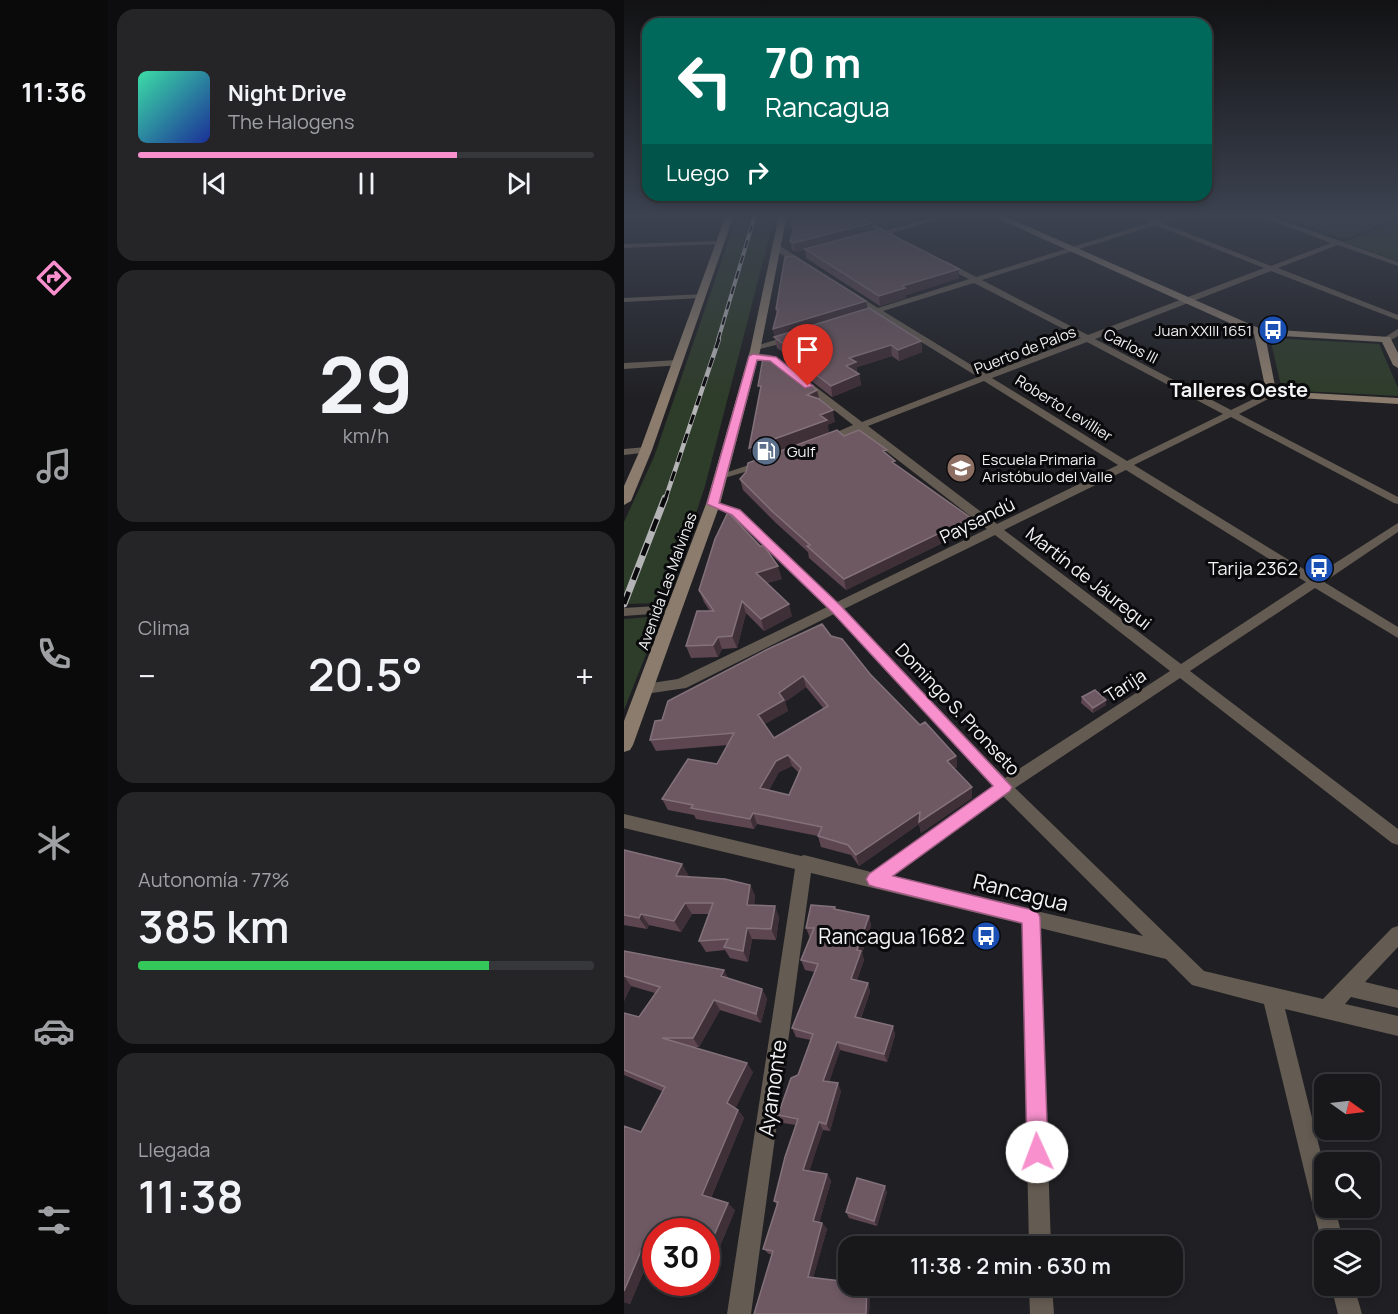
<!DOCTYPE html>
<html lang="es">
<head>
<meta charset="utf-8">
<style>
	body { margin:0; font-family:Manrope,sans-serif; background:#252528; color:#f1f3f6; height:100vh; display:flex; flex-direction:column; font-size:22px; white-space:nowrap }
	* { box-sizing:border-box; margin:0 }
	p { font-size:20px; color:#9fa0a3 }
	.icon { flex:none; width:33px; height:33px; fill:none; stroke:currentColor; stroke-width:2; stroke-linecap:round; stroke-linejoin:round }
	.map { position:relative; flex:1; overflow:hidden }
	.panel { display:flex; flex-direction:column; gap:9px; padding:9px; background:#0d0d0f; width:516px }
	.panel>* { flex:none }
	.hud { position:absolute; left:18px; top:18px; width:570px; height:183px; border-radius:18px; box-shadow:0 3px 9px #0003,0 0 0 2px #36373a; background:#00695c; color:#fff; overflow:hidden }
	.needle { width:39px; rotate:104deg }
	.tools { position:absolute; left:690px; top:1074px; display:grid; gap:12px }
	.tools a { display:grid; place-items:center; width:66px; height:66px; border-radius:12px; background:#18181b; box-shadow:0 3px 9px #0003,0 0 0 2px #36373a; font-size:30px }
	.speed { position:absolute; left:18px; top:1218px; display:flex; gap:12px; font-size:30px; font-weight:700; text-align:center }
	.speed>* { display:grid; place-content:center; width:78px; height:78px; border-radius:50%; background:#18181b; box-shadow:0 3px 9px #0003,0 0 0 2px #36373a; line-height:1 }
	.speed .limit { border:9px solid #d22; background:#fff; color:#111 }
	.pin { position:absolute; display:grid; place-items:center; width:51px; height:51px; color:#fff; margin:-62px -26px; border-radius:50% 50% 50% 0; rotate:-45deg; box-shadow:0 0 6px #0007 }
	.pin .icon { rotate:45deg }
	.me { position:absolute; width:66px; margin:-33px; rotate:358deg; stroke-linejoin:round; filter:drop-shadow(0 0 4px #0008) }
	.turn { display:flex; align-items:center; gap:21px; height:126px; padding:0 24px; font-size:27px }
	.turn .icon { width:78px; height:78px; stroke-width:2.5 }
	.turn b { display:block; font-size:42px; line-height:51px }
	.then { display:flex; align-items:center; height:57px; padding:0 24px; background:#0003; gap:12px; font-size:22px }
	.big { font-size:45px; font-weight:600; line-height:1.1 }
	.panel .tile { flex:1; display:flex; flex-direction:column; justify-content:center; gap:9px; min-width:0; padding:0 21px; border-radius:18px; background:#252528 }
	.panel .dial { align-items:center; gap:0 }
	.dial b { font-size:78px; line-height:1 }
	.song { display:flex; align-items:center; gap:18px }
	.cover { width:72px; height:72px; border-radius:9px; background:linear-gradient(135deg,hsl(160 70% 55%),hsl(230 70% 35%)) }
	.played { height:6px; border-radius:3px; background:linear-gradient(90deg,#f790cd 70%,#36373a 70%) }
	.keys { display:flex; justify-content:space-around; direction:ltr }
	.heat { display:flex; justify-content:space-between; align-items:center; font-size:33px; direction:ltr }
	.charge { height:9px; border-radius:4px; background:linear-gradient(90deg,#34c759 77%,#36373a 0) }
	.trip { position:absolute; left:214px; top:1236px; width:345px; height:60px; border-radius:18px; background:#18181b; box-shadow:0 3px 9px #0003,0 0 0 2px #36373a; font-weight:600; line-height:60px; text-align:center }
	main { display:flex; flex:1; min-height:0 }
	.menu { display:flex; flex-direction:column; width:108px; justify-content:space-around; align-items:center; background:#0a0a0b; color:#9fa0a3 }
	.menu .icon { width:42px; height:42px }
	.menu .current { color:#f790cd }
	.menu b { font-size:27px; color:#f1f3f6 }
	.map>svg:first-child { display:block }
	.green { fill:#2e3c2a }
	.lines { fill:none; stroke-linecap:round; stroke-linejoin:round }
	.minor { fill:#645b52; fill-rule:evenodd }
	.secondary { fill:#8b7c6d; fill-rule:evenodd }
	.rail-far2-casing { stroke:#b4b4b7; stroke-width:4 }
	.rail-far1-casing { stroke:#b4b4b7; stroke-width:4.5 }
	.rail-casing { stroke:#b4b4b7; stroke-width:7 }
	.rail-far2 { stroke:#0a0a0c; stroke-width:2; stroke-dasharray:8; stroke-linecap:butt }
	.rail-far1 { stroke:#0a0a0c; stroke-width:3; stroke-dasharray:10; stroke-linecap:butt }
	.rail { stroke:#0a0a0c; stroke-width:4.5; stroke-dasharray:13; stroke-linecap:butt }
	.wall { fill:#5e4650; fill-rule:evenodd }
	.shaded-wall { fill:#3f2f37 }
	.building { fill:#6e5962; stroke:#837179; stroke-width:1.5; fill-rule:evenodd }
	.route { fill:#f790cd; stroke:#a15e85; stroke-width:1.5 }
	.labels { text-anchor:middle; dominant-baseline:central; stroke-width:6; stroke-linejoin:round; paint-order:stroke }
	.far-poi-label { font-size:15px; fill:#f3f3f6; stroke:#0a0a0c; text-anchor:start }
	.far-street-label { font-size:15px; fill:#f3f3f6; stroke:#0a0a0c }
	.street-label { font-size:18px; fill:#f3f3f6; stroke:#0a0a0c }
	.poi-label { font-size:18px; fill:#f3f3f6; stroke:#0a0a0c; text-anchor:end }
	.far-district-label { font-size:20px; font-weight:bold; fill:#f3f3f6; stroke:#0a0a0c }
	.near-street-label { font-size:21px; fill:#f3f3f6; stroke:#0a0a0c }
	.near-poi-label { font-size:21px; fill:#f3f3f6; stroke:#0a0a0c; text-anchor:end }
</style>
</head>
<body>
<main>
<nav class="menu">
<b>11:36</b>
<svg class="icon current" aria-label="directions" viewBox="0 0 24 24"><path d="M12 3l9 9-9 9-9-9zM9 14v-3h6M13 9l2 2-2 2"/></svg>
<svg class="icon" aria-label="music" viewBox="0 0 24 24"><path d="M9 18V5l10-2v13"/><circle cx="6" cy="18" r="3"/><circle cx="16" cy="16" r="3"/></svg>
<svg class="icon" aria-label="phone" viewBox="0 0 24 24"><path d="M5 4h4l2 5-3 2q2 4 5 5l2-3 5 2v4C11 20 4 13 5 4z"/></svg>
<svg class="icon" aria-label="climate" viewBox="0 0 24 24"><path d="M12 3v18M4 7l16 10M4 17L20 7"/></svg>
<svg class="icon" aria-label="car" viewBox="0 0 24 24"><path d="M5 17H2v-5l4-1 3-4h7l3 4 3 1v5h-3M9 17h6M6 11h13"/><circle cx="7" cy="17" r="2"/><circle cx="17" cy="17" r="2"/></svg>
<svg class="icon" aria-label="filters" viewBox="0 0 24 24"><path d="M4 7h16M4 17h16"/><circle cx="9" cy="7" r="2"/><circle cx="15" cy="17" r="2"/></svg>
</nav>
<section class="panel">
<div class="tile">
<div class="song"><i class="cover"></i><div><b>Night Drive</b><p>The Halogens</p></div></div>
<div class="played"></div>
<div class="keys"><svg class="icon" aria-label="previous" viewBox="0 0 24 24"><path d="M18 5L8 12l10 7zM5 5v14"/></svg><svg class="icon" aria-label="pause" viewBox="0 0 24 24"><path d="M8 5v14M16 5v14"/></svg><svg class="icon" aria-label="next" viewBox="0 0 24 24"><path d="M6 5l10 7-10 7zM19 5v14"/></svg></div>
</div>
<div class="tile dial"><b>29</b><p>km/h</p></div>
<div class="tile"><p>Clima</p>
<div class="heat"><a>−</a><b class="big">20.5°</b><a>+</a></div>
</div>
<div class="tile"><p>Autonomía · 77%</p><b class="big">385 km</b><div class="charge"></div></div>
<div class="tile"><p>Llegada</p><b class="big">11:38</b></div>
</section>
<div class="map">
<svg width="774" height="1314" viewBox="0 0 774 1314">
	<rect width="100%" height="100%" fill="#202024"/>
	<path class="green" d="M151 215 81 486 45 596 37 603 0 604V522L30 457 113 216Z
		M653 215H770L773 218 721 239Z
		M774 221V261L720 242Z
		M646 338 755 344 774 388V396L658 390Z
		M25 617 34 624 0 710V619Z"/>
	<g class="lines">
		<path class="minor" d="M225 215H234L263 230 316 215H328L268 233 273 237 270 239 256 235V232Z
			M508 215C517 215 526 221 534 220 543 219 550 215 560 215L538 223 647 266 707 243 633 215H644L774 262V266L714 245 654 268 774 315V320L647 271 471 339 607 410 644 392H650V396L615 414 774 497V504L770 503 607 417 510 465 691 576 774 523V532L700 582 774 627V638L691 588 566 671 774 829V845L768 843 556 678 391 788 580 971 699 999 768 928 774 926V947L741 982 774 990V1008L727 997 721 1004 774 1016V1036L661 1009 700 1166V1208H711L719 1240H700V1248L697 1240 640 1004 568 985 542 959 416 928 427 1246H405L398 924 187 873 127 1314H103L171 869 0 828V814L177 856 180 855 247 872 369 786 210 614 62 688 21 694 16 693 14 689 16 685 21 684 54 679 203 607 108 514 85 506V502H93L116 510 213 602 363 529 235 430 203 442 199 443 194 440 229 425 178 385V381H184L238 422 354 377 252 314H246V310L224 297V293H230L254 308 345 279 316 265V261H322L352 277 525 223ZM531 225 640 268 464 335 358 280ZM350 283 457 338 362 374 259 311ZM463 342 599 414 503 461 368 378ZM360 381 494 465 373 524 244 426ZM502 470 682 582 557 664 380 530ZM371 535 546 671 381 778 220 609ZM379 796 519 936 267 877Z
			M98 241V243L96 244 0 248V244Z
			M152 245H155L185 265 178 267 149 249 148 247Z
			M80 294 81 296 77 298 0 302V298Z
			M774 329V336L765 341 758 339Z
			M168 335 171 336V340L132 350 128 347Z
			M129 353 147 355 168 369 160 371 142 360 126 358V354Z
			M54 360 57 361V365L0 369V363Z
			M22 447 26 448V452L0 455V449Z
			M140 460 144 461V465L97 479 92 476Z
			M50 605 56 609 55 612 0 616V608Z
			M405 1286H428L430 1314H406Z
			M707 1286H730L738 1314H714Z"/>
		<path class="secondary" d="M102 215H110L28 450 7 501 0 505V486L16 450Z
			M155 215H163L136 351 96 504 9 745 6 750 0 752V721L82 504 126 351Z
			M366 215H378L637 329 766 337 774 353V368L769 365 758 342 641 335 652 391 774 398V404L643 396 630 334Z"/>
		<g class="rail-far2-casing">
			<path id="rail-far2" d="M94 340 131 215"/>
		</g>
		<g class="rail-far1-casing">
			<path id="rail-far1" d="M41 500 95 339"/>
		</g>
		<g class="rail-casing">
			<path id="rail" d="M0 604 41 498"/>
		</g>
		<use href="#rail-far2" class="rail-far2"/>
		<use href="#rail-far1" class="rail-far1"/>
		<use href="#rail" class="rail"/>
	</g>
	<path class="wall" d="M240 215H306L262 228Z
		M248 223 249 231 335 269V278L282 295V298L256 306 182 258 181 250 172 252 168 250 166 241 169 233 167 224Z
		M152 309H243L297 341 298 352 275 361 268 356 233 367V373L235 374 237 385 208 397 180 375 178 367 153 348 149 329 153 315Z
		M220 436 264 455 271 465 347 529 222 590 185 558 184 552 152 523 119 490 116 479Z
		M158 579 143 583 168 616 140 631 122 613 113 648 98 649 94 657 67 658 62 646 86 611 80 602 75 590Z
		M207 636 296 725 332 756 333 767 330 768 348 787V798L297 833 295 824 235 866 227 855 197 847 194 836 133 824 130 829 72 819 70 815 44 810 38 799 93 764 104 745 32 751 26 740 38 720ZM182 687 200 709 150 738 140 724 164 711 161 702ZM168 766 175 773 165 795 145 790 155 772Z
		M458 697 482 705 469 713 457 703Z
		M0 850 58 864 64 877 126 885 131 896 130 905 155 917 152 940 128 939 124 962 106 958 101 950 82 952 75 941 85 914H68L57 932 25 925 23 929 0 925Z
		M212 909 245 916 247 926 238 953 240 960 233 980 244 983 246 992 237 1018 269 1026 271 1035 263 1062 216 1050 205 1082 217 1091 206 1131 199 1130 185 1171 203 1174 207 1181 195 1223H198L203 1229 189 1278 246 1288 245 1314 148 1254H145L139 1249 153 1205 150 1201 172 1125 159 1123 154 1115 174 1075 187 1040 172 1037 168 1028 191 972 181 970 177 960 186 938 182 928Z
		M0 951 104 978 138 989 143 999 137 1023 96 1010 75 1047H70L129 1072 111 1108 114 1110 120 1118 87 1198 111 1210 84 1275H82V1232H32V1258L26 1256 6 1304 0 1302V1126L17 1132 38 1091 0 1075V1013L15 1017 31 993 7 986 0 1001Z
		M263 1192 253 1226 225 1218 222 1212Z"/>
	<path class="shaded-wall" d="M274 215H306L262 228 261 219Z
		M248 223 249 231 172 252 170 243Z
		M335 269V278L282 295V298L256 306 255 296 278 286Z
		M242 301 244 310 151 339 149 329Z
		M297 341 298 352 275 361 274 350Z
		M267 345 268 356 233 367V373L222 366 225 358Z
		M235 374 237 385 208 397 207 386Z
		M193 390 196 402 183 395Z
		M209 410 211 422 204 425 205 433 129 460 125 448 196 415Z
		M347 518V529L222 590 220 579Z
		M154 566 158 579 135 585 132 573Z
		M118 601 122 613 113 648 108 636Z
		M165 604 168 616 140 631 137 619Z
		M94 637 98 649 94 657 89 645Z
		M179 676 182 687 161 702 164 711 138 726 134 715 155 693Z
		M482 700V705L469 713V708Z
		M164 755 168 766 155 772 140 799 136 788 152 761Z
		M332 756 333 767 324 772 323 761Z
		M348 787V798L297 833 295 824 235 866 232 855 296 812Z
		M129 813 133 824 130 829 126 819Z
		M58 864 65 876 58 887 52 876Z
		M126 885 131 896 129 916 123 905Z
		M61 903 68 914 57 932 50 921Z
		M151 906 155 917 152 940 147 929Z
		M17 914 25 925 23 929 15 918Z
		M245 916 247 926 238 953 240 960 230 988 227 979 233 950Z
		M123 928 128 939 124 962 119 951Z
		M100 970 106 981 97 976Z
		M0 976 7 986 0 1001Z
		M244 983 246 992 234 1025 231 1017Z
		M138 989 143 999 137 1023 132 1014Z
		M90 1000 96 1010 75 1047 69 1038Z
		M269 1026 271 1035 263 1062 260 1054Z
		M213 1042 216 1050 203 1089 199 1081Z
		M123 1063 129 1072 110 1112 103 1103Z
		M214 1083 217 1091 206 1131 202 1124Z
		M114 1110 120 1118 85 1202 78 1195Z
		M195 1122 199 1130 184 1176 179 1170Z
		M203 1174 207 1181 194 1227 189 1221Z
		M261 1186 263 1192 253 1226 250 1221Z
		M104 1203 111 1210 84 1275H82V1254Z
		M198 1223 203 1229 188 1282 184 1277Z
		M17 1251 26 1256 6 1304 0 1302V1291Z
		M243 1286H244L246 1288 245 1314H242Z"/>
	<path class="building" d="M170 215H235L248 223 170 243 166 241 171 224H167Z
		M255 215H274L261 219Z
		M256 229 335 269 278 286 281 288 255 296 181 249Z
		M170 256 242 301 149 329 154 310 152 309 161 257Z
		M245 308 297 341 274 350 267 345 225 358 232 362 222 366 235 374 207 386 178 364 190 366 150 337Z
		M139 358 154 360 193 390 183 395 195 399 209 410 196 415 203 420 125 448 137 386H134Z
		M213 430 220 436 235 430 263 450 259 451 271 461 268 462 347 518 220 579 183 546 186 545 149 512 116 479 122 472 124 463Z
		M104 512 136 546H140L154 566 132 573 165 604 137 619 118 601 108 636 94 637 89 645 62 646 73 611H90L75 590 91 539Z
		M198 624 207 636 218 639 246 674 296 725 301 722 332 756 323 761 348 787 295 822 296 812 232 855 224 845 194 836 198 827 129 813 126 819 67 808 69 805 38 799 64 759 93 764 110 733 26 740 31 721 38 720 44 701 142 650ZM179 676 204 706 150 738 134 715 160 700 155 693ZM164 755 177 768 165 795 136 788 152 761Z
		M471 690 482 700 469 708 458 697Z
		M0 850 58 864 52 876 101 879 126 885 123 905 151 906 147 929 123 928 119 951 100 947 104 939 75 941 89 903H61L50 921 17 914 15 918 0 915Z
		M187 905 211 907 210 909 245 916 233 950 237 951 227 979 244 983 231 1017 269 1026 260 1054 213 1042 199 1081 214 1083 202 1124 195 1122 179 1170 203 1174 189 1221 198 1223 184 1277 225 1282V1286H243L242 1314H130L149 1251 139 1249 154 1202 150 1201 161 1157 174 1119 154 1115 167 1078 174 1075 189 1034 168 1028 194 964 177 960 190 928H182Z
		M0 951 100 970 97 976 138 989 132 1014 90 1000 69 1038H38L123 1063 103 1103 114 1110 78 1195 104 1203 82 1254V1232H32V1255L17 1251 0 1291V1126L17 1132 41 1087 0 1070V1013L15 1017 36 987 0 976Z
		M233 1178 261 1186 250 1221 222 1212Z"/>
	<linearGradient id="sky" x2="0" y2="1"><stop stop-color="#121214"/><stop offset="0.54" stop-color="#3c4250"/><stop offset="1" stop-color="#3c4250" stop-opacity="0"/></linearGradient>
	<rect width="774" height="399" fill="url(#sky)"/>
	<path class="route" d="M129 354 152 357 189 386 181 388 146 361 133 360 95 503 116 510 217 606 388 787 386 791 269 876 413 911 416 917 424 1152 421 1160 413 1163 406 1160 403 1152 398 923 251 887 245 885 242 879 245 874 369 786 208 612 108 515 83 504 125 356Z"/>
	<defs>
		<g id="bus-disc" transform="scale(1.5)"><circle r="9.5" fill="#1a4fb4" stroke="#0a0a0c"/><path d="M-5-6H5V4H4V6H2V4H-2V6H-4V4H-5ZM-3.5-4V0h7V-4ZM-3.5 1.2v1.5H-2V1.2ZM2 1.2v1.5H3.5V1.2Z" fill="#fff"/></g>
		<g id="fuel-disc" transform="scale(1.5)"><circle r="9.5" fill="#5c6f8a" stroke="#0a0a0c"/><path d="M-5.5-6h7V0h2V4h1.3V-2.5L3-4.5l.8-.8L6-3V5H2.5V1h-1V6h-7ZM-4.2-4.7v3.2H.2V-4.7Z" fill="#fff"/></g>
		<g id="school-disc" transform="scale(1.5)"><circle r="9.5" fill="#8d6e63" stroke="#0a0a0c"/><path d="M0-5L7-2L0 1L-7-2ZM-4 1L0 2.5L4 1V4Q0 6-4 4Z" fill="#fff"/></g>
	</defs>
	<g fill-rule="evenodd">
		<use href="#bus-disc" x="649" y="330"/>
		<use href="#fuel-disc" x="142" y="451"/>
		<use href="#school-disc" x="337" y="468"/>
		<use href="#bus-disc" x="695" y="568"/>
		<use href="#bus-disc" x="362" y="936"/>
	</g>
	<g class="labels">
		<g class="far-poi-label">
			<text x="628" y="330" text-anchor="end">Juan XXIII 1651</text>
			<text x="163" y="451">Gulf</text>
			<text x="358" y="459">Escuela Primaria<tspan x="358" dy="17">Aristóbulo del Valle</tspan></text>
		</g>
		<g class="far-street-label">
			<text transform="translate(507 346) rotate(27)">Carlos III</text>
			<text transform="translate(401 350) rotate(-21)">Puerto de Palos</text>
			<text transform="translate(440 408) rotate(32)">Roberto Levillier</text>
			<text transform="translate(43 581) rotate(-70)">Avenida Las Malvinas</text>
		</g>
		<g class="street-label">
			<text transform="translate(353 520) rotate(-26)">Paysandú</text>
			<text transform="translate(465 578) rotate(38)">Martín de Jáuregui</text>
			<text transform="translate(501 685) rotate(-33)">Tarija</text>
			<text transform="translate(334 709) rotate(47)">Domingo S. Pronseto</text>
		</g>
		<g class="poi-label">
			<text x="674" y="568">Tarija 2362</text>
		</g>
		<g class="far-district-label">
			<text x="615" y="389">Talleres Oeste</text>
		</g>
		<g class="near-street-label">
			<text transform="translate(397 892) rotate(14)">Rancagua</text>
			<text transform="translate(148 1088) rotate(-82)">Ayamonte</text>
		</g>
		<g class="near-poi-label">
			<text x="341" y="936">Rancagua 1682</text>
		</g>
	</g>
</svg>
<div class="tools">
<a><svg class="needle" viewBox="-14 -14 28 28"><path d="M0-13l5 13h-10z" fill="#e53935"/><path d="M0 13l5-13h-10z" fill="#9fa0a3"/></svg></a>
<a><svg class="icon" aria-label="search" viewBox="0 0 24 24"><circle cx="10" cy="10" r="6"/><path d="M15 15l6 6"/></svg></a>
<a><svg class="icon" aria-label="layers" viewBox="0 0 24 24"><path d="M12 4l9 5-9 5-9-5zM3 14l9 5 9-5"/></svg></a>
</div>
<div class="speed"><div class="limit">30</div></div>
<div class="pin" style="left:184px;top:386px;background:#d93025"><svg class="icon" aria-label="arrive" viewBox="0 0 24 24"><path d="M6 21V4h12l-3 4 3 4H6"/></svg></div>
<svg class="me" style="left:413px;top:1152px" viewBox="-20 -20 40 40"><circle r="19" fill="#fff"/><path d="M0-13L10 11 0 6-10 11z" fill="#f790cd"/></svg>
<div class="trip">11:38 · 2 min · 630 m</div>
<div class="hud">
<div class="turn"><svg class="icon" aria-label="left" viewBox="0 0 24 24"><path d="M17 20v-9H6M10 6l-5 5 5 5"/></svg><div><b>70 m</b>Rancagua</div></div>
<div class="then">Luego<svg class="icon" aria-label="right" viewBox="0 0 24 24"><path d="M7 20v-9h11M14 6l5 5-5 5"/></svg></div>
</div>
</div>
</main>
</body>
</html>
